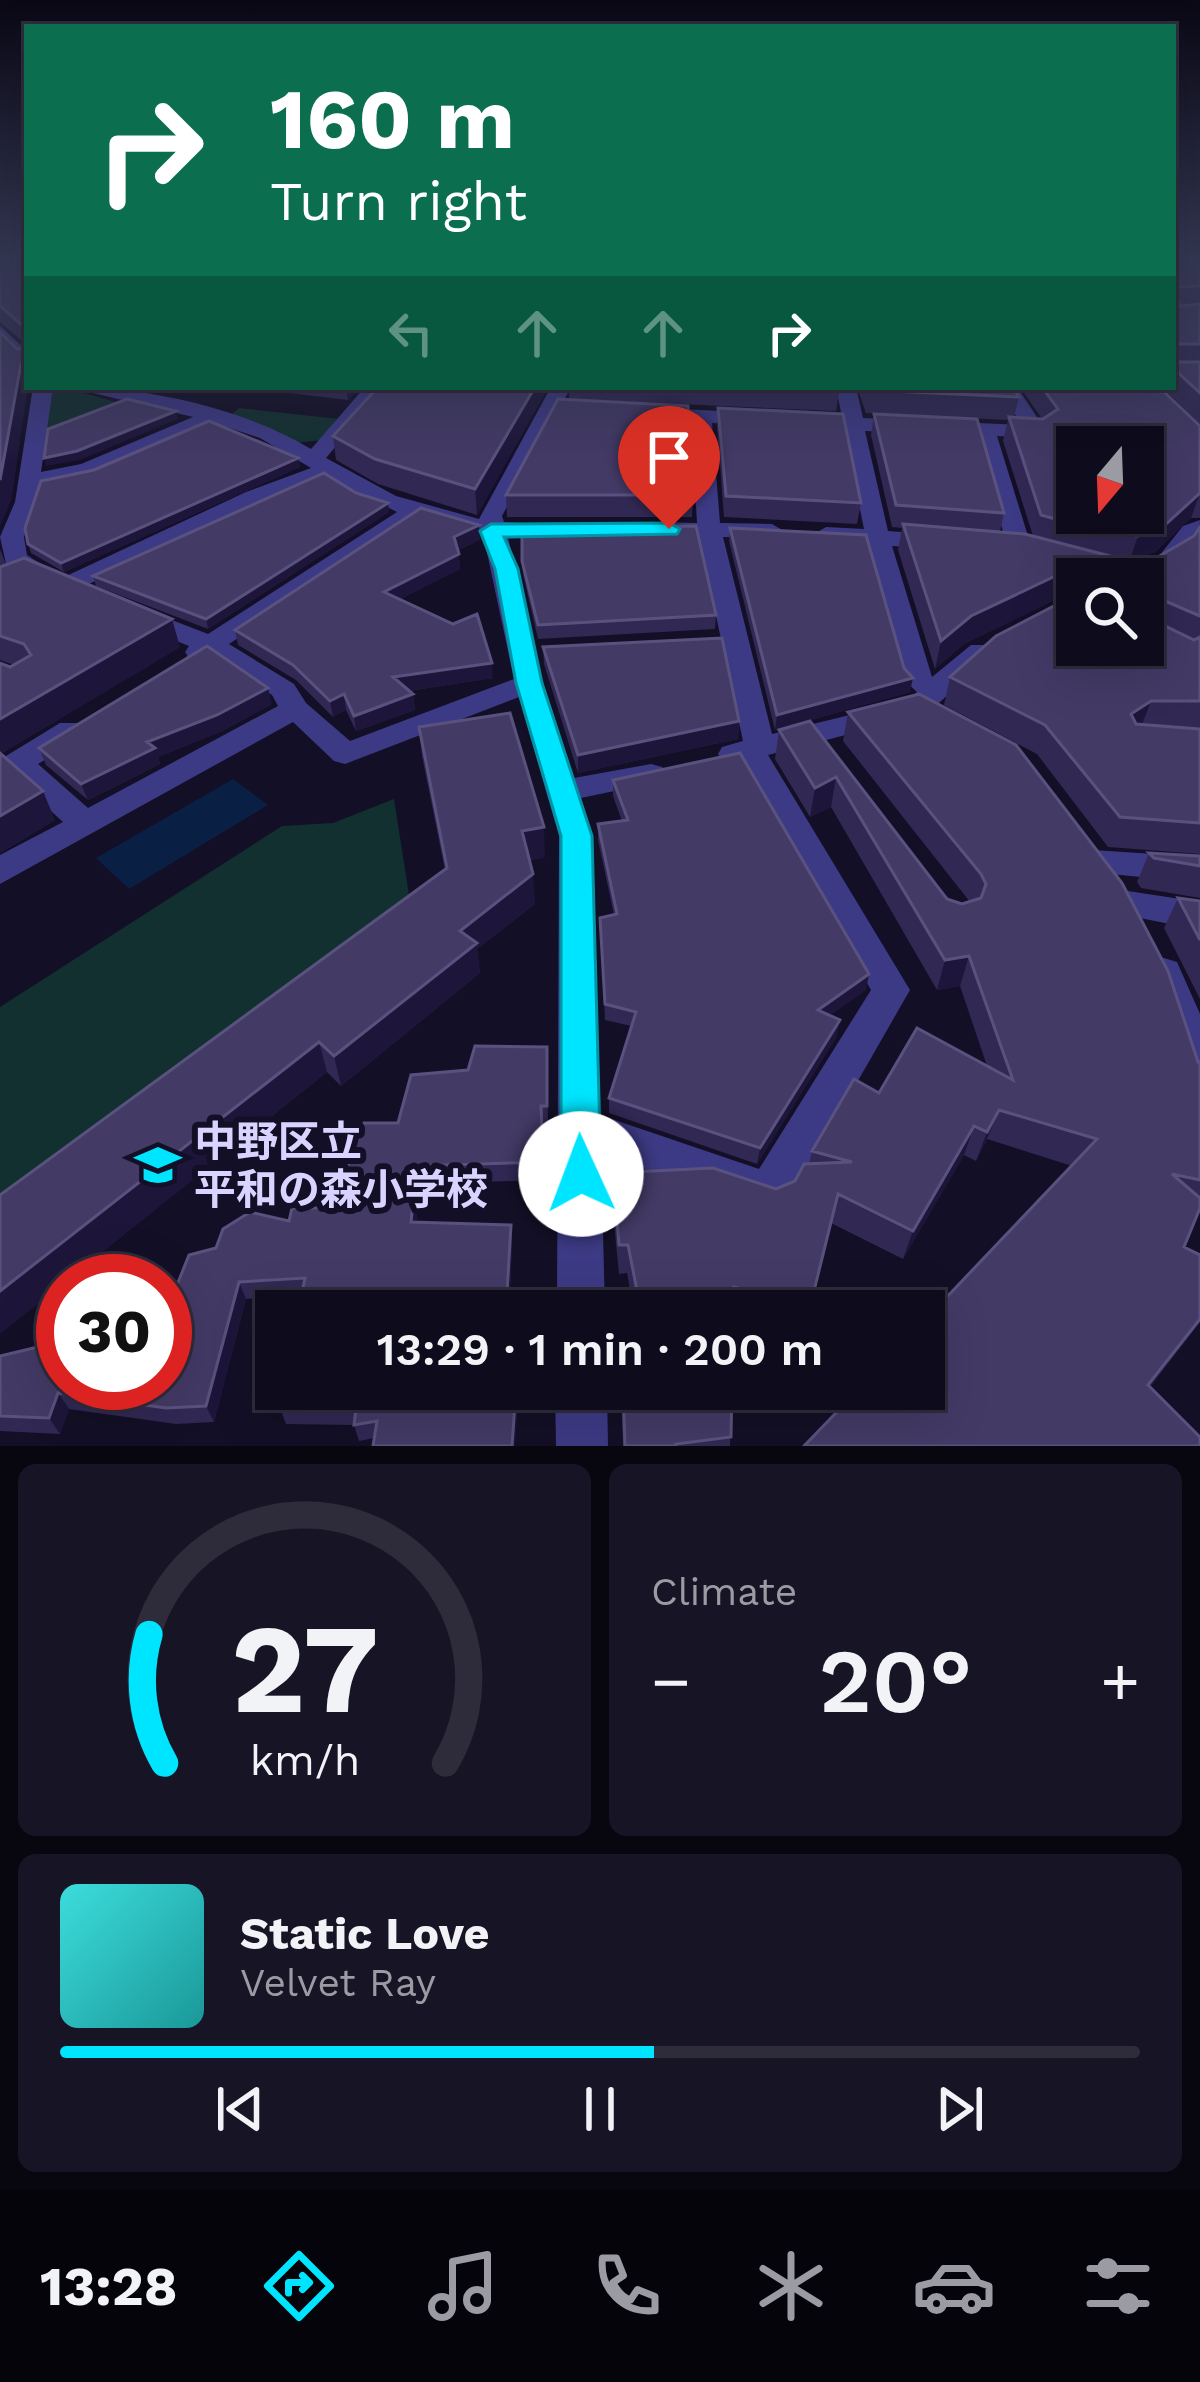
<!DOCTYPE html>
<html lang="en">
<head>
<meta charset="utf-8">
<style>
	body { margin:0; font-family:"Work Sans","Noto Sans JP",sans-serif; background:#171425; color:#f1f3f6; height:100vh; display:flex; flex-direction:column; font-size:45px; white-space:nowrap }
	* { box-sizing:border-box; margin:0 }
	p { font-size:39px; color:#9b9ba3 }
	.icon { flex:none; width:66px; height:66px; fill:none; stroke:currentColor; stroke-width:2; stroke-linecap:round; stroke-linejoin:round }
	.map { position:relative; height:1446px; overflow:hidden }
	.side { display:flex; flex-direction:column; gap:18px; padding:18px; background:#08060f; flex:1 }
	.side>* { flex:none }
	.hud { position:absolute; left:24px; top:24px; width:1152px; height:366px; border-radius:0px; box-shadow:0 12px 48px #0002,0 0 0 3px #2e2b3b; background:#0b6e4f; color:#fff; overflow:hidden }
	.needle { width:78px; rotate:199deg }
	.controls { position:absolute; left:1056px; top:426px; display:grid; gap:24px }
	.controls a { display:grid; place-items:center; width:108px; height:108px; border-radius:0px; background:#0e0b1c; box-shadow:0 12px 48px #0002,0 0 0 3px #2e2b3b; font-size:60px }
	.speed { position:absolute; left:36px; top:1254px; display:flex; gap:24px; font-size:60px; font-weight:700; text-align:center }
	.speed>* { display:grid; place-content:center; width:156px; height:156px; border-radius:50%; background:#0e0b1c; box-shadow:0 12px 48px #0002,0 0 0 3px #2e2b3b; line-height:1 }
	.speed .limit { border:18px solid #d22; background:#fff; color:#111 }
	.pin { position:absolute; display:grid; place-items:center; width:102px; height:102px; color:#fff; margin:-123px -51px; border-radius:50% 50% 50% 0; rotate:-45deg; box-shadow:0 0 12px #0007 }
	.pin .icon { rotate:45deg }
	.me { position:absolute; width:132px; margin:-66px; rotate:358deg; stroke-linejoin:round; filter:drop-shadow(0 0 9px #0008) }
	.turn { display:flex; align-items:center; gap:42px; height:252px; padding:0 48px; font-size:54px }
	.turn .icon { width:156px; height:156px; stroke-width:2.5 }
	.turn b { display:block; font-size:84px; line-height:102px }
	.lanes { display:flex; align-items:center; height:114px; padding:0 48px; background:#0003; justify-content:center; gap:60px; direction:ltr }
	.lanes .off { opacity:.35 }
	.big { font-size:90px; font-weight:600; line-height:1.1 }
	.side .widget { flex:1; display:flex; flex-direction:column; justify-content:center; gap:18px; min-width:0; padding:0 42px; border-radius:18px; background:#171425 }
	.side .dial { align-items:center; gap:0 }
	.dial svg { height:312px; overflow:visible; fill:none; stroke:#2e2b3b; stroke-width:7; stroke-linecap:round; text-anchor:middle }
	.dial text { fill:#f1f3f6; stroke:none }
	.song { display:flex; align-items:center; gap:36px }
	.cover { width:144px; height:144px; border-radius:18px; background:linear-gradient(135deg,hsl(180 70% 55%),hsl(180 70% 35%)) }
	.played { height:12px; border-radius:6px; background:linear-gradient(90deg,#00e5ff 55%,#2e2b3b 55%) }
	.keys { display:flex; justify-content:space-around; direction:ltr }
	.heat { display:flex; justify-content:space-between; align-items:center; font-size:66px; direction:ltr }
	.side .tiles { flex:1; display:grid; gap:18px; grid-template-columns:1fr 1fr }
	.widget:last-child { grid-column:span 2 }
	.trip { position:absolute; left:255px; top:1290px; width:690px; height:120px; border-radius:0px; background:#0e0b1c; box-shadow:0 12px 48px #0002,0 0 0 3px #2e2b3b; font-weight:600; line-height:120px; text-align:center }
	.dock { display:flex; height:192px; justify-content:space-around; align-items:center; background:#06040b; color:#9b9ba3 }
	.dock .icon { width:84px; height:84px }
	.dock .selected { color:#00e5ff }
	.dock b { font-size:54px; color:#f1f3f6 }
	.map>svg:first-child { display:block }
	.green { fill:#12302f }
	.water { fill:#0a1f44 }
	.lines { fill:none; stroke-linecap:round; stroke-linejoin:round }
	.minor { fill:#3d3a85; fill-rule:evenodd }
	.wall { fill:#312854 }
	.shaded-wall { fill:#1d163a }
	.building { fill:#433a66; stroke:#5a527e; stroke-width:3; fill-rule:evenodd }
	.route { fill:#00e5ff; stroke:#0095a6; stroke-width:3 }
	.labels { text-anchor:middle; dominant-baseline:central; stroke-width:12; stroke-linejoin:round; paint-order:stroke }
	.near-poi-label { font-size:42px; font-weight:bold; fill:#d9d4ff; stroke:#130f26; text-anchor:start }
</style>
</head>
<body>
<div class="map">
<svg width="1200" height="1446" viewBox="0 0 1200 1446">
	<rect width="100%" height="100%" fill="#130f26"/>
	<path class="green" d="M48 387H63L126 405 43 436Z
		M239 408 340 419 323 440 295 443 279 432 231 415Z
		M394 799 412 914 0 1219V1007L282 826 333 823Z"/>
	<path class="water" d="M233 779 268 805 129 889 96 858Z"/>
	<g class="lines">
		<path class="minor" d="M0 326 27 351V368L0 342Z
			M33 387H53L41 472 81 464 193 417 68 387C148 387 242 408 311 449L365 387H385L326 458 396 496 479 519 551 387H571L502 516 504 522 562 525 574 532 562 539 508 537 543 683 574 778 651 764 662 767 667 774 662 781 581 798 593 836 600 1115 759 1169 871 990 741 762 722 761 718 754 722 747 743 741 699 537 658 536 646 529 658 522 697 523 691 422 647 419 637 413 647 407 754 413 764 419 754 425 712 423 720 523 772 524 784 531 772 538 723 537 772 734 907 701 917 692 905 681 867 544 826 541 814 534 826 527 864 529 844 430 801 426V418L842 417 836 387H856L863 418 1022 425 997 387H1017L1047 432 1037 438 997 436 1032 549 1029 554 1020 556 1008 549 976 436 865 431 888 531 939 535 951 542 939 549 892 546 932 677 971 645H991L995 651 927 714 768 755 910 990 785 1208 769 1214 601 1154 605 1311H557L559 836 519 697 345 764 334 761 293 722 0 884V855L63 822 6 770 1 763 6 756 60 723H82L86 730 82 737 38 764 88 808 278 706 272 695 211 657 189 658 185 652 189 646 128 622 124 616 128 610H146L208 634 397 512 326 477 262 502 72 592H54L52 584 6 564 0 537 15 502ZM215 423 260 438 311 468 246 492 62 578 27 555 24 537 40 486 95 475ZM418 519 483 534 514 679 350 741 306 703 294 684 229 644Z
			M1200 520C1200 554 1170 569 1143 583V579H1118L1159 556 1183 526Z
			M1093 850 1200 857V883L1081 871 1076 862 1081 853Z
			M1128 891 1200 902V930L1115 913 1110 904 1115 895Z
			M1164 958 1177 962 1200 1014V1079L1186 1074 1145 973 1151 962Z
			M555 1389H607L608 1446H556Z"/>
	</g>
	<path class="wall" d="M0 260H27V387L11 501 17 349H23V342L0 322Z
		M1173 260H1200V424L1162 387H1173Z
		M240 387H359L348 400Z
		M376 387H548L477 515 378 484 336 460 333 436Z
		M569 387H839L840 388 836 411 569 399Z
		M857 387H1013L1019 397 1014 417 1042 419 1020 387H1159L1200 426V518H1191L1155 552 1137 559 1151 561 1194 536 1200 527V854L1108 847 1037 754 944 705 950 677 1143 579H1077V591L1075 590 964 644 935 669 898 550 902 528 892 527 871 435 874 414 1004 513 1000 532 1033 536 1003 441 1008 420 866 413Z
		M718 408 861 503 857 524 724 517 717 427Z
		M298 458 300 467 64 572 31 553 28 544Z
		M506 495H693L692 517H507Z
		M389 512 208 629 96 586 93 576Z
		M730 528 910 692 775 730 729 541Z
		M480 540 458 550 460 569 400 599 493 678 409 691 413 694 415 710 356 731 346 710 333 717 296 680 238 645 235 630Z
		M0 549 6 565 180 647 2 753 55 820 0 853V663L10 667 14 665 0 660Z
		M522 561 716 615 715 629 538 639 523 574Z
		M543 647 739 721 738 739 578 773 544 664Z
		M272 704 222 731 158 757 160 764 88 800 46 765 39 748Z
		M848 712 1200 1062V1213H1198L1184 1247 1200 1255V1322L1150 1387 804 1446 1072 1166 987 1139 976 1161 964 1155 903 1259 831 1223 810 1311H634L627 1273 619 1274 612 1202 613 1173 776 1189 795 1181 809 1164 812 1151 879 1093 987 1066 960 986 937 990 831 807 810 817 775 759 779 730 810 721 947 899 962 904 970 902 843 741Z
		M419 727 545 857 530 860 535 904 477 949 480 973 341 1086 327 1072 66 1281H63L445 870 422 756Z
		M613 780 866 990 830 1015 837 1036 757 1164 609 1113V1098L631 1026 605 1020 600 918 614 915 598 840V824L622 821 613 796Z
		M1149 853 1200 856V898L1141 888 1137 882Z
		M1178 898 1200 901V999L1164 928Z
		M547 1047 548 1125H542L544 1180 421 1184 416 1222 511 1225 512 1242 510 1293 538 1292 539 1311H298L301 1295 246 1299 214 1422 176 1424 69 1409 60 1434 0 1431V1356L165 1383 216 1248 289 1221 332 1208 398 1123 468 1070Z
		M519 1389 374 1438 359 1441 354 1425 286 1424 280 1408Z
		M621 1389H732L730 1446H623Z"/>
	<path class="shaded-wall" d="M27 355 28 387 11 501 0 526V480L21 364Z
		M346 387H359L348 400Z
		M535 387H548L477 515 475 489Z
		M176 411 178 419 80 460 46 466 44 458Z
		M298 458 300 467 64 572 61 563Z
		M1200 493 1191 518 1155 552 1129 562 1138 536Z
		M388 503 389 512 208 629 206 619Z
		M479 525 480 540 455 551 454 537Z
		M459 554 460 569 386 607 384 592Z
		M1083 563 1075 590 964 644 935 669 941 641 971 616Z
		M172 619 180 647 2 753 0 757V719Z
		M492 663 493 678 395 693 393 677Z
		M913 678 910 692 775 730 777 715Z
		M268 688 272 704 222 731 158 757 160 764 88 800 81 784 147 742Z
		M344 694 346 710 333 717 330 701Z
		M413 694 415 710 356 731 354 716Z
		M1151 701 1140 730 1121 743 1131 714Z
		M739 721 738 739 578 773V755Z
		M836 777 831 807 810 817 815 788Z
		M43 791 55 820 0 853V816Z
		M544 827 545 857 524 861 522 831Z
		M533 874 535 904 477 949 480 973 341 1086 334 1056 460 931Z
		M969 956 960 986 937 990 945 960Z
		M869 974 866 990 815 1026 818 1010Z
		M840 1020 837 1036 757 1164 760 1148Z
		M319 1042 327 1072 66 1281H63V1284L0 1334V1291Z
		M999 1110 987 1139 976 1161 987 1132Z
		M974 1126 964 1155 903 1259 913 1231Z
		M417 1166 421 1184 414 1240 411 1222Z
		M511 1225 512 1242 509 1310 507 1293Z
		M239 1282 246 1299 214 1422 206 1406Z
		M1200 1319V1322L1130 1412 1148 1385Z
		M516 1389H519L515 1446H512Z
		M58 1393 69 1409 60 1434 49 1418Z"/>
	<path class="building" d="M0 260H27V355L21 364 0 480V332L17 349H23V326L0 306Z
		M1173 260 1200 261V286L1179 287 1175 291 1180 306 1200 304V344H1177V362H1200V393L1173 368Z
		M378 387H535L475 489 375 459 333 436Z
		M868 387H1013L1019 397 869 390Z
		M1042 387H1159L1200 426V493L1164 526 1138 536 1105 533 1041 515 1009 417 1043 419 1058 409ZM1077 447H1143V513H1077Z
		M127 399 176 411 77 451 44 458 48 429Z
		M558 399 688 406 693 495H506Z
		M718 408 843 414 861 503 726 496Z
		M874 414 977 419 1004 513 896 505Z
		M209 421 298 458 61 563 28 544 25 528 41 481 94 470Z
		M324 473 356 493 388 503 206 619 93 576Z
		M421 508 479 525 454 537 459 554 384 592 453 624 477 614 492 663 393 677 413 694 354 716 344 694 330 701 293 665 235 630Z
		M903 524 1025 534 1114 557 1151 561 1194 536 1200 527V616L1149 594 1151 619 1194 640 1200 637V701H1151L1131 714 1136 724 1200 729V823L1120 817 1045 725 950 677 996 636 1077 594V645H1143V579H1088L1090 567 1083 563 971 616 941 641Z
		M696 526 716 615 538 625 522 561V529Z
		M730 528 866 535 904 668 913 678 777 715Z
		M24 558 172 619 0 719V663L10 667 31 655 24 644 0 636V567Z
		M722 638 739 721 578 755 543 647Z
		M207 646 268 688 217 715 147 742 155 748 81 784 39 748Z
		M919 694 1016 745 1122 883 1168 971 1198 1062H1200V1180L1172 1174 1200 1198V1208L1184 1247 1200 1255V1319L1148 1385 1200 1437V1446H804L859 1389H924V1321L1097 1139 999 1110 987 1132 974 1126 913 1231 838 1194 810 1307 734 1287V1311H641L628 1245H619L613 1173 713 1168 776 1189 795 1181 804 1164 852 1162 812 1151 854 1079 879 1093 917 1028 1013 1080 969 956 945 960 836 777 815 788 779 730 810 721 947 899 962 904 981 898 986 884 981 874 848 712Z
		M510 713 544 827 522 831 533 874 460 931 477 943 334 1056 319 1042 0 1291V1195L447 868 419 727Z
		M0 753 43 791 0 816Z
		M740 753 869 974 818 1010 840 1020 760 1148 609 1098 636 1012 605 1004 600 918 617 914 598 824 628 820 613 780Z
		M1149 853 1200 856V866L1154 858Z
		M1178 898 1200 901V940Z
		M475 1046 547 1047V1106H541L543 1162 417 1166 411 1222 511 1225 507 1293 538 1292V1311H298L305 1278 239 1282 206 1406 166 1408 58 1393 49 1418 0 1416V1356L63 1341V1383H165V1315L189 1255 216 1248 223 1229 250 1212 289 1221 292 1208H332L364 1123H398L411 1075 468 1070Z
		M283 1389H516L512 1446H373L377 1421 354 1425 356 1409 280 1408Z
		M623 1389H732L731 1437 676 1444V1446H625Z"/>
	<linearGradient id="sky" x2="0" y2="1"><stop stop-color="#0a0815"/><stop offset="0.56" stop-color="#333752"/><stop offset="1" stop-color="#333752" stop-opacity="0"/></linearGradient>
	<rect width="1200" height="463" fill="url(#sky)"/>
	<path class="route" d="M669 523 680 529 677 534 504 537 518 569 542 683 592 836 601 1174 595 1187 581 1192 567 1187 561 1174V836L516 683 495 569 480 531 491 524Z"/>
	<defs>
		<g id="school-bare" transform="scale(3.6)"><path d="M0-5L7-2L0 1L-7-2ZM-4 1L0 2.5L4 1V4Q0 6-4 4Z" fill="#00e5ff" stroke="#130f26" stroke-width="2.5" paint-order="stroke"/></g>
	</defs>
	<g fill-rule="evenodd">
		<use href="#school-bare" x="158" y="1165"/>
	</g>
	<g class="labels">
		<g class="near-poi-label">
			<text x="194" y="1141">中野区立<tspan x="194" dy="48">平和の森小学校</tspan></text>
		</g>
	</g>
</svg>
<div class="controls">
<a><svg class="needle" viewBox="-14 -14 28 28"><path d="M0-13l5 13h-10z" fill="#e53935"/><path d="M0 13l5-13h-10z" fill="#9b9ba3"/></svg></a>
<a><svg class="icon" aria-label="search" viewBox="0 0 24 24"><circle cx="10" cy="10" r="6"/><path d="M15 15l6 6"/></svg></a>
</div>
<div class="speed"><div class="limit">30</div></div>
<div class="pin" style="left:669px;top:529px;background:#d93025"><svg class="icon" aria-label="arrive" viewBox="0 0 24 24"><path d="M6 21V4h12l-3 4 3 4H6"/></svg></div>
<svg class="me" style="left:581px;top:1174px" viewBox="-20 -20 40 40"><circle r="19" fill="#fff"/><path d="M0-13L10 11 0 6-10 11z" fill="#00e5ff"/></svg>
<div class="trip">13:29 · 1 min · 200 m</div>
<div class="hud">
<div class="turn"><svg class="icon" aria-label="right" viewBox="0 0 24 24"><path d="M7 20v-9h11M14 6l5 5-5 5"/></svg><div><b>160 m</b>Turn right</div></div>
<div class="lanes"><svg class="icon off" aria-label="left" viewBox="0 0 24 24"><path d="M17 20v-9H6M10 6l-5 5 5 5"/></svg><svg class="icon off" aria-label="ahead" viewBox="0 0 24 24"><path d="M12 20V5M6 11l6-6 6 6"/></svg><svg class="icon off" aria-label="ahead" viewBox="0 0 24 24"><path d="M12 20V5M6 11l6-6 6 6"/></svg><svg class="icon" aria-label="right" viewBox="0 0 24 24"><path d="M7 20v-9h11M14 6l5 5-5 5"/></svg></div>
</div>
</div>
<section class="side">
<div class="tiles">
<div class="widget dial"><svg viewBox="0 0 100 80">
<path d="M14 69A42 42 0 1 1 86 69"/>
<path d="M14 69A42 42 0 0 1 10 36" stroke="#00e5ff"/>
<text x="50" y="56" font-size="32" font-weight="700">27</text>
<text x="50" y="72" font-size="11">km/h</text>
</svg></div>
<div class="widget"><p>Climate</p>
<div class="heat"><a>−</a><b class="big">20°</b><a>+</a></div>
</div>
<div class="widget">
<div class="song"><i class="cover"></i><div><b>Static Love</b><p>Velvet Ray</p></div></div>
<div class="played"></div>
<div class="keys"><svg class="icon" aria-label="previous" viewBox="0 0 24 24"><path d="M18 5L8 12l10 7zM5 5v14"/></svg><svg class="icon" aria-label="pause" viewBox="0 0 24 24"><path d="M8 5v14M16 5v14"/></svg><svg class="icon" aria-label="next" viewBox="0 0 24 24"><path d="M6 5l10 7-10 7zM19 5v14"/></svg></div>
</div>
</div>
</section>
<nav class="dock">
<b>13:28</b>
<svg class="icon selected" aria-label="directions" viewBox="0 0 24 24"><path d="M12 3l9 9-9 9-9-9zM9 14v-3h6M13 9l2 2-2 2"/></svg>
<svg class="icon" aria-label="music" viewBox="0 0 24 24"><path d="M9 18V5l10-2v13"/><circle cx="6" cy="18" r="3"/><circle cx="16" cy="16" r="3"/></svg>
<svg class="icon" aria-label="phone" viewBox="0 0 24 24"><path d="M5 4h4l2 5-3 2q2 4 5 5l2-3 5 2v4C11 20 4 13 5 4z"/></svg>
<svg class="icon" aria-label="climate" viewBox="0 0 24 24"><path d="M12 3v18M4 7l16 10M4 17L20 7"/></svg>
<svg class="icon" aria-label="car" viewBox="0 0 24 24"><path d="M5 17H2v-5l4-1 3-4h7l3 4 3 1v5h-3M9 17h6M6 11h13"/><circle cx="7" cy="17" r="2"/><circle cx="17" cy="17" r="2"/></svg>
<svg class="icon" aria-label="filters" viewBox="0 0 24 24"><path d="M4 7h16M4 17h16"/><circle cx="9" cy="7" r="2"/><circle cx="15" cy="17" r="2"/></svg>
</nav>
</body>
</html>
